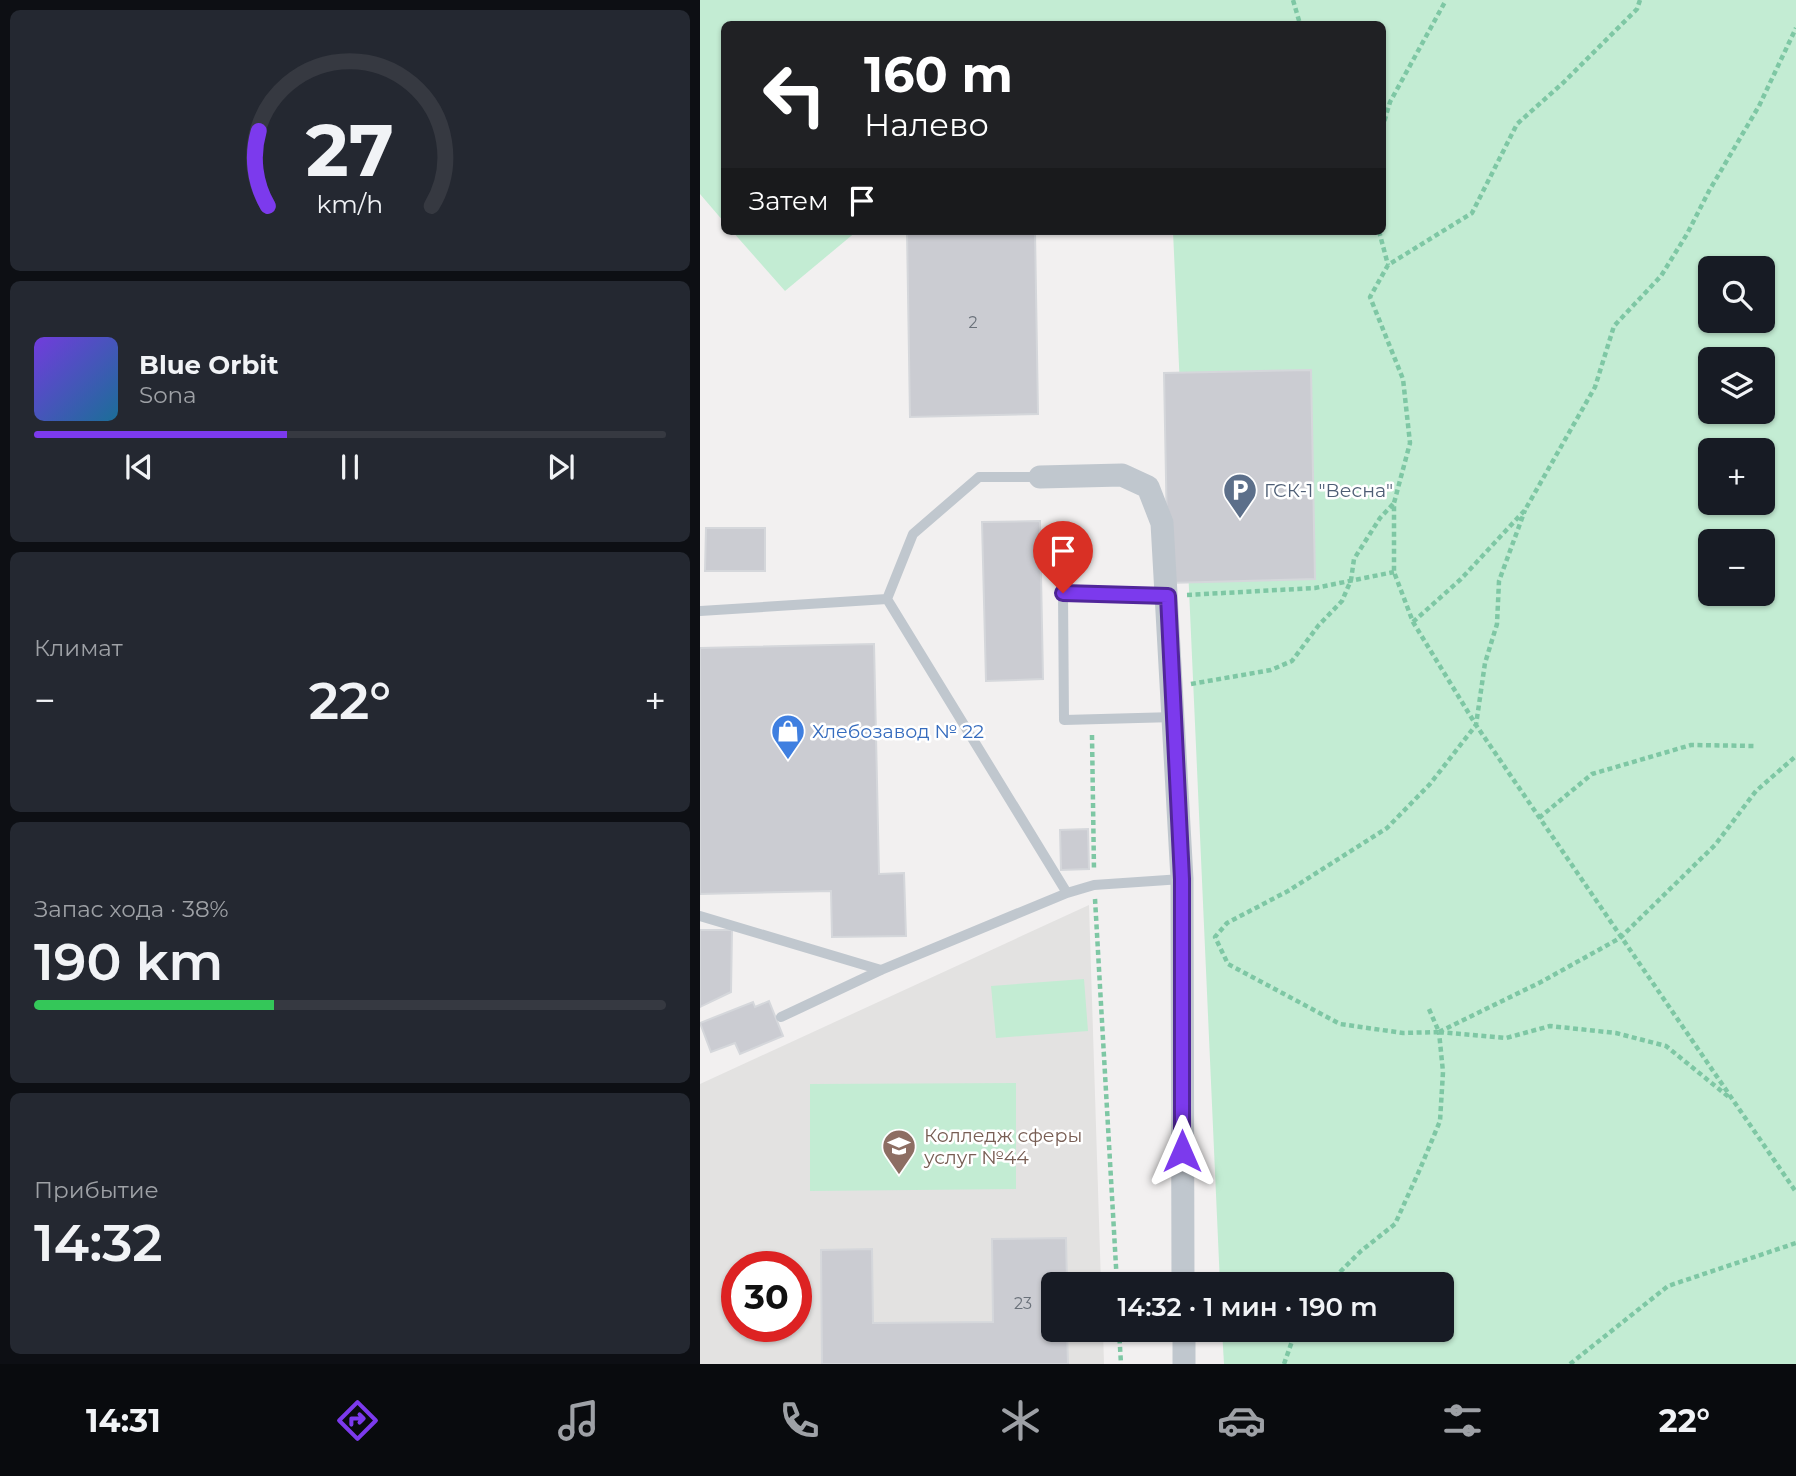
<!DOCTYPE html>
<html lang="ru">
<head>
<meta charset="utf-8">
<style>
	body { margin:0; font-family:Montserrat,sans-serif; background:#242831; color:#f1f3f6; height:100vh; display:flex; flex-direction:column; font-size:26px; white-space:nowrap }
	* { box-sizing:border-box; margin:0 }
	p { font-size:23px; color:#9ea1a6 }
	.icon { flex:none; width:38px; height:38px; fill:none; stroke:currentColor; stroke-width:2; stroke-linecap:round; stroke-linejoin:round }
	.map { position:relative; flex:1; overflow:hidden }
	.sheet { display:flex; flex-direction:column; gap:10px; padding:10px; background:#0d0f14; width:700px }
	.sheet>* { flex:none }
	.guide { position:absolute; left:21px; top:21px; width:665px; height:214px; border-radius:10px; box-shadow:0 2px 5px #0004; background:#202124; color:#fff; overflow:hidden }
	.controls { position:absolute; left:998px; top:256px; display:grid; gap:14px }
	.controls a { display:grid; place-items:center; width:77px; height:77px; border-radius:10px; background:#171b24; box-shadow:0 2px 5px #0004; font-size:35px }
	.speed { position:absolute; left:21px; top:1251px; display:flex; gap:14px; font-size:35px; font-weight:700; text-align:center }
	.speed>* { display:grid; place-content:center; width:91px; height:91px; border-radius:50%; background:#171b24; box-shadow:0 2px 5px #0004; line-height:1 }
	.speed .limit { border:10px solid #d22; background:#fff; color:#111 }
	.pin { position:absolute; display:grid; place-items:center; width:60px; height:60px; color:#fff; margin:-72px -30px; border-radius:50% 50% 50% 0; rotate:-45deg; box-shadow:0 0 7px #0007 }
	.pin .icon { rotate:45deg }
	.me { position:absolute; width:77px; margin:-38px; rotate:0deg; stroke-linejoin:round; filter:drop-shadow(0 0 5px #0008) }
	.turn { display:flex; align-items:center; gap:24px; height:147px; padding:0 28px; font-size:32px }
	.turn .icon { width:91px; height:91px; stroke-width:2.5 }
	.turn b { display:block; font-size:49px; line-height:60px }
	.then { display:flex; align-items:center; height:66px; padding:0 28px; background:#0003; gap:14px; font-size:26px }
	.big { font-size:52px; font-weight:600; line-height:1.1 }
	.sheet .tile { flex:1; display:flex; flex-direction:column; justify-content:center; gap:10px; min-width:0; padding:0 24px; border-radius:10px; background:#242831 }
	.sheet .dial { align-items:center; gap:0 }
	.dial svg { height:182px; overflow:visible; fill:none; stroke:#363941; stroke-width:7; stroke-linecap:round; text-anchor:middle }
	.dial text { fill:#f1f3f6; stroke:none }
	.song { display:flex; align-items:center; gap:21px }
	.cover { width:84px; height:84px; border-radius:10px; background:linear-gradient(135deg,hsl(260 70% 55%),hsl(200 70% 35%)) }
	.played { height:7px; border-radius:4px; background:linear-gradient(90deg,#7c3aed 40%,#363941 40%) }
	.keys { display:flex; justify-content:space-around; direction:ltr }
	.heat { display:flex; justify-content:space-between; align-items:center; font-size:38px; direction:ltr }
	.charge { height:10px; border-radius:5px; background:linear-gradient(90deg,#34c759 38%,#363941 0) }
	.trip { position:absolute; left:341px; top:1272px; width:413px; height:70px; border-radius:10px; background:#171b24; box-shadow:0 2px 5px #0004; font-weight:600; line-height:70px; text-align:center }
	.tab-bar { display:flex; height:112px; justify-content:space-around; align-items:center; background:#090b0e; color:#9ea1a6 }
	.tab-bar .icon { width:49px; height:49px }
	.tab-bar .current { color:#7c3aed }
	.tab-bar b { font-size:32px; color:#f1f3f6 }
	main { display:flex; flex:1; min-height:0 }
	.map>svg:first-child { display:block }
	.education { fill:#e3e2e1; fill-rule:evenodd }
	.green { fill:#c3ecd3; fill-rule:evenodd }
	.building { fill:#cbccd2; stroke:#d5d7db; stroke-width:2 }
	.lines { fill:none; stroke-linecap:round; stroke-linejoin:round }
	.path { stroke:#7ec7a4; stroke-width:4.5; stroke-dasharray:5 3.5; stroke-linecap:butt }
	.service { stroke:#c0c7ce; stroke-width:10 }
	.minor { stroke:#c0c7ce; stroke-width:23 }
	.route-casing { stroke:#51269a; stroke-width:18 }
	.route { stroke:#7c3aed; stroke-width:12 }
	.labels { text-anchor:middle; dominant-baseline:central; stroke-width:5; stroke-linejoin:round; paint-order:stroke }
	.number-label { font-size:16px; fill:#6a717a }
	.service-label { font-size:19px; fill:#4e5e75; stroke:#fff; text-anchor:start }
	.shop-label { font-size:19px; fill:#366cbe; stroke:#fff; text-anchor:start }
	.education-label { font-size:19px; fill:#785e54; stroke:#fff; text-anchor:start }
</style>
</head>
<body>
<main>
<section class="sheet">
<div class="tile dial"><svg viewBox="0 0 100 80">
<path d="M14 69A42 42 0 1 1 86 69"/>
<path d="M14 69A42 42 0 0 1 10 36" stroke="#7c3aed"/>
<text x="50" y="56" font-size="32" font-weight="700">27</text>
<text x="50" y="72" font-size="11">km/h</text>
</svg></div>
<div class="tile">
<div class="song"><i class="cover"></i><div><b>Blue Orbit</b><p>Sona</p></div></div>
<div class="played"></div>
<div class="keys"><svg class="icon" aria-label="previous" viewBox="0 0 24 24"><path d="M18 5L8 12l10 7zM5 5v14"/></svg><svg class="icon" aria-label="pause" viewBox="0 0 24 24"><path d="M8 5v14M16 5v14"/></svg><svg class="icon" aria-label="next" viewBox="0 0 24 24"><path d="M6 5l10 7-10 7zM19 5v14"/></svg></div>
</div>
<div class="tile"><p>Климат</p>
<div class="heat"><a>−</a><b class="big">22°</b><a>+</a></div>
</div>
<div class="tile"><p>Запас хода · 38%</p><b class="big">190 km</b><div class="charge"></div></div>
<div class="tile"><p>Прибытие</p><b class="big">14:32</b></div>
</section>
<div class="map">
<svg width="1096" height="1364" viewBox="0 0 1096 1364">
	<rect width="100%" height="100%" fill="#f2f0f0"/>
	<path class="education" d="M389 905 401 1284H354V1330H403L404 1364H0V1084ZM37 1267H96V1326H37Z"/>
	<path class="green" d="M0 0H1096V1364H524L522 1330H742V1284H520L473 231H682V24H24V222L0 194ZM1010 268H1062V320H1010ZM1010 359H1062V411H1010ZM1010 450H1062V502H1010ZM1010 541H1062V593H1010Z
		M32 231H157L85 291Z
		M384 979 388 1031 296 1038 291 986Z
		M316 1083V1189L110 1191V1084Z"/>
	<path class="building" d="M207 231H335L338 414 210 417Z
		M611 370 615 579 468 583 464 373Z
		M340 521 343 679 286 681 282 522Z
		M6 528H65V571H5Z
		M174 644 179 874 204 873 206 936 132 937 131 891 0 894V648Z
		M388 829 389 869 361 870 360 830Z
		M0 930H32L31 992 0 1007Z
		M69 1001 83 1036 40 1054 35 1043 11 1052 0 1023 53 1002 55 1007Z
		M366 1238 367 1284H354V1330H367L368 1364H122L121 1250 172 1249 173 1323 293 1322 292 1239Z"/>
	<g class="lines">
		<path class="path" d="M593 0 600 24
			M940 0 937 9 864 82 817 124 772 213 688 265 670 297 703 379 710 443 694 503V572L713 622 776 725 1096 1192
			M682 129 690 102 746 0
			M679 231 688 265
			M487 595 615 588 694 572
			M713 622 761 579 825 510 895 387 914 326 961 276 987 234 1009 191 1059 106 1096 28
			M491 684 571 670 592 661 618 626 642 601 651 580 654 559 680 518 694 503
			M392 735 394 870
			M839 818 892 774 991 745 1056 746
			M395 899 417 1284
			M729 1009 739 1032 703 1033 640 1024 528 964 515 937 527 923 588 891 687 828 730 784 776 725 785 663 797 624 799 581 825 510
			M739 1032 841 982 920 938 1015 845 1056 791 1096 756
			M739 1032 806 1038 850 1026 916 1033 966 1046 1030 1098
			M628 1284 661 1251 695 1224 720 1169 740 1121 743 1072 739 1032
			M419 1330 421 1364
			M584 1364 596 1330
			M870 1364 968 1286 1096 1243"/>
		<path class="service" d="M468 596 363 593 364 720 475 717
			M187 599 367 893 394 885 482 879
			M0 611 187 599 213 534 279 477H340
			M0 916 181 970
			M81 1017 181 970 367 893"/>
		<path class="minor" d="M340 477 422 475 448 487 462 523 482 879 483 1284
			M484 1330V1364"/>
	</g>
	<g class="lines">
		<g class="route-casing">
			<path id="route" d="M363 593 468 596 482 879V1151"/>
		</g>
		<use href="#route" class="route"/>
	</g>
	<defs>
		<g id="parking-pin" transform="scale(1.75)"><path d="M0 17L-7.5 6A9.5 9.5 0 1 1 7.5 6Z" fill="#5c6f8a" stroke="#fff"/><path d="M-3.5-5.5H1a3.5 3.5 0 0 1 0 7H-1V5.5H-3.5ZM-1-3.4V-.6H.8a1.4 1.4 0 0 0 0-2.8Z" fill="#fff"/></g>
		<g id="shop-pin" transform="scale(1.75)"><path d="M0 17L-7.5 6A9.5 9.5 0 1 1 7.5 6Z" fill="#3f7fe0" stroke="#fff"/><path d="M-5-2.5h2.3a2.7 3.5 0 0 1 5.4 0H5L5.5 6h-11ZM-1.5-2.5h3a1.5 2.3 0 0 0-3 0Z" fill="#fff"/></g>
		<g id="university-pin" transform="scale(1.75)"><path d="M0 17L-7.5 6A9.5 9.5 0 1 1 7.5 6Z" fill="#8d6e63" stroke="#fff"/><path d="M0-5L7-2L0 1L-7-2ZM-4 1L0 2.5L4 1V4Q0 6-4 4Z" fill="#fff"/></g>
	</defs>
	<g fill-rule="evenodd">
		<use href="#parking-pin" x="540" y="490"/>
		<use href="#shop-pin" x="88" y="731"/>
		<use href="#university-pin" x="199" y="1146"/>
	</g>
	<g class="labels">
		<g class="number-label">
			<text x="273" y="322">2</text>
			<text x="323" y="1303">23</text>
		</g>
		<g class="service-label">
			<text x="564" y="490">ГСК-1 "Весна"</text>
		</g>
		<g class="shop-label">
			<text x="112" y="731">Хлебозавод № 22</text>
		</g>
		<g class="education-label">
			<text x="224" y="1135">Колледж сферы<tspan x="224" dy="22">услуг №44</tspan></text>
		</g>
	</g>
</svg>
<div class="controls">
<a><svg class="icon" aria-label="search" viewBox="0 0 24 24"><circle cx="10" cy="10" r="6"/><path d="M15 15l6 6"/></svg></a>
<a><svg class="icon" aria-label="layers" viewBox="0 0 24 24"><path d="M12 4l9 5-9 5-9-5zM3 14l9 5 9-5"/></svg></a>
<a>+</a>
<a>−</a>
</div>
<div class="speed"><div class="limit">30</div></div>
<div class="pin" style="left:363px;top:593px;background:#d93025"><svg class="icon" aria-label="arrive" viewBox="0 0 24 24"><path d="M6 21V4h12l-3 4 3 4H6"/></svg></div>
<svg class="me" style="left:482px;top:1151px" viewBox="-20 -20 40 40"><path d="M0-17L14 15 0 8-14 15z" fill="#7c3aed" stroke="#fff" stroke-width="4"/></svg>
<div class="trip">14:32 · 1 мин · 190 m</div>
<div class="guide">
<div class="turn"><svg class="icon" aria-label="left" viewBox="0 0 24 24"><path d="M17 20v-9H6M10 6l-5 5 5 5"/></svg><div><b>160 m</b>Налево</div></div>
<div class="then">Затем<svg class="icon" aria-label="arrive" viewBox="0 0 24 24"><path d="M6 21V4h12l-3 4 3 4H6"/></svg></div>
</div>
</div>
</main>
<nav class="tab-bar">
<b>14:31</b>
<svg class="icon current" aria-label="directions" viewBox="0 0 24 24"><path d="M12 3l9 9-9 9-9-9zM9 14v-3h6M13 9l2 2-2 2"/></svg>
<svg class="icon" aria-label="music" viewBox="0 0 24 24"><path d="M9 18V5l10-2v13"/><circle cx="6" cy="18" r="3"/><circle cx="16" cy="16" r="3"/></svg>
<svg class="icon" aria-label="phone" viewBox="0 0 24 24"><path d="M5 4h4l2 5-3 2q2 4 5 5l2-3 5 2v4C11 20 4 13 5 4z"/></svg>
<svg class="icon" aria-label="climate" viewBox="0 0 24 24"><path d="M12 3v18M4 7l16 10M4 17L20 7"/></svg>
<svg class="icon" aria-label="car" viewBox="0 0 24 24"><path d="M5 17H2v-5l4-1 3-4h7l3 4 3 1v5h-3M9 17h6M6 11h13"/><circle cx="7" cy="17" r="2"/><circle cx="17" cy="17" r="2"/></svg>
<svg class="icon" aria-label="filters" viewBox="0 0 24 24"><path d="M4 7h16M4 17h16"/><circle cx="9" cy="7" r="2"/><circle cx="15" cy="17" r="2"/></svg>
<b>22°</b>
</nav>
</body>
</html>
